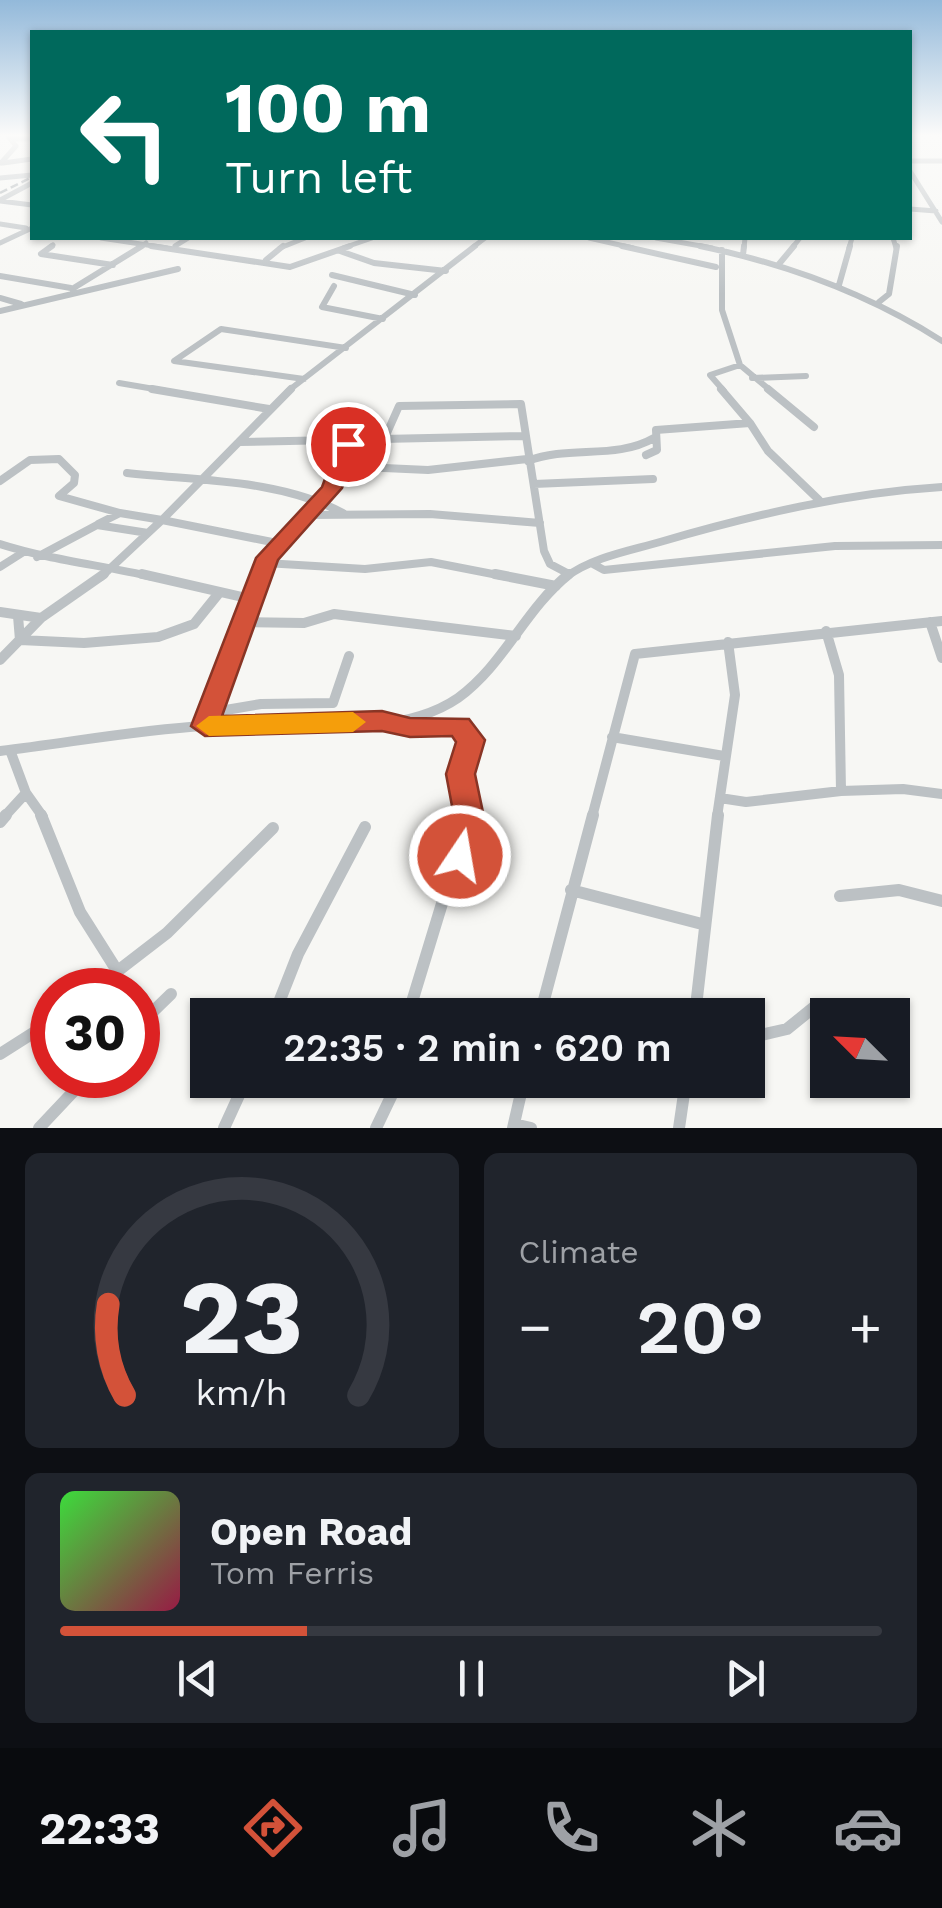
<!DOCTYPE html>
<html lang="en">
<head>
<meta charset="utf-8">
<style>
	body { margin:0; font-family:"Work Sans",sans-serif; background:#20242c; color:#f1f3f6; height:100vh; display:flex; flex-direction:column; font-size:38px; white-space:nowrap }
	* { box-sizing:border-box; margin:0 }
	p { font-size:32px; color:#9ea1a6 }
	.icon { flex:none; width:55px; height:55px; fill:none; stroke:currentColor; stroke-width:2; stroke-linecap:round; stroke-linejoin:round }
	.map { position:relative; height:1128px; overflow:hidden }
	.drawer { display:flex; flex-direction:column; gap:25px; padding:25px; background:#0d0f14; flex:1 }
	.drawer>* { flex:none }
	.guide { position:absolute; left:30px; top:30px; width:882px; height:210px; border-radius:0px; box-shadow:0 2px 8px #0004; background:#00695c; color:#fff; overflow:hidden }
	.needle { width:65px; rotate:294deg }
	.tools { position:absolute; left:810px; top:998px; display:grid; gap:20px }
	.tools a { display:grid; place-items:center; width:100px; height:100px; border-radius:0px; background:#171b24; box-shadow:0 2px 8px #0004; font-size:50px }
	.speed { position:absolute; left:30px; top:968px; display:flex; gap:20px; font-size:50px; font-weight:700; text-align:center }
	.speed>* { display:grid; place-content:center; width:130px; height:130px; border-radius:50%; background:#171b24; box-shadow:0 2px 8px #0004; line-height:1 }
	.speed .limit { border:15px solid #d22; background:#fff; color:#111 }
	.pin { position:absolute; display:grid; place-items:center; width:85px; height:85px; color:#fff; margin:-42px; border:5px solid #fff; border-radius:50%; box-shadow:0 2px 10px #0007 }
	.me { position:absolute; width:110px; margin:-55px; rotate:12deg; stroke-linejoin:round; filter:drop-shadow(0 0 8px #0008) }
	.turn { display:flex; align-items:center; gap:35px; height:210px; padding:0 30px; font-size:45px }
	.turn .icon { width:130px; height:130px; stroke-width:2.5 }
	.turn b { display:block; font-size:70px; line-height:85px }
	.big { font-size:75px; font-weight:600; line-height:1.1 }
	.drawer .tile { flex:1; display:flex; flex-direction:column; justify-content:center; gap:15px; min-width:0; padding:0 35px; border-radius:15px; background:#20242c }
	.drawer .dial { align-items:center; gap:0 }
	.dial svg { height:260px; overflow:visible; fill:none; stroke:#363941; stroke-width:7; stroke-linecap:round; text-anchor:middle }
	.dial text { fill:#f1f3f6; stroke:none }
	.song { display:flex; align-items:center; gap:30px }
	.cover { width:120px; height:120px; border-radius:15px; background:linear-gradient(135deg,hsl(120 70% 55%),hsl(340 70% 35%)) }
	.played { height:10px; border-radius:5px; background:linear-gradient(90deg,#d35239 30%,#363941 30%) }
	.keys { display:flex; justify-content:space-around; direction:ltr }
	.heat { display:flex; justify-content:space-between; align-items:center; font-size:55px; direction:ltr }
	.drawer .tiles { flex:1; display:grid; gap:25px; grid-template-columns:1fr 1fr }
	.tile:last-child { grid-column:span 2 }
	.trip { position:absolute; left:190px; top:998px; width:575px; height:100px; border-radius:0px; background:#171b24; box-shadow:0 2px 8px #0004; font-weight:600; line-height:100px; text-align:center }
	.tab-bar { display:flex; height:160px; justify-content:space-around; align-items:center; background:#090b0e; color:#9ea1a6 }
	.tab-bar .icon { width:70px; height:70px }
	.tab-bar .on { color:#d35239 }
	.tab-bar b { font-size:45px; color:#f1f3f6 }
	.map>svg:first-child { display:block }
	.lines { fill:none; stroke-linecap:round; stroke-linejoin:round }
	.minor-far4 { stroke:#bcc1c4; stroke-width:5 }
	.minor-far3 { stroke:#bcc1c4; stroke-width:6 }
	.minor-far2 { stroke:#bcc1c4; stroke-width:8 }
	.minor-far1 { stroke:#bcc1c4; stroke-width:10 }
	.minor { stroke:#bcc1c4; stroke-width:12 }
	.rail { stroke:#9fa6aa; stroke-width:2.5; stroke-dasharray:8 4; stroke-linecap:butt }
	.route { fill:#d35239; stroke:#893525; stroke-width:2.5 }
	.slow { fill:#f59e0b }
</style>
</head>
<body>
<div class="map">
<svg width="942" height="1128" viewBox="0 0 942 1128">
	<rect width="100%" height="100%" fill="#f7f7f4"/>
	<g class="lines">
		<path class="minor-far4" d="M11 139H32
			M910 161H942
			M1 163 16 146 8 136
			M3 163 32 159
			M910 171 942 222
			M0 178 32 175
			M0 200 32 183
			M0 201 32 205
			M910 209 936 211
			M0 224 26 228
			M101 238 167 248
			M589 238 633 248
			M656 238 712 248
			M893 238 896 248
			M0 243 32 228
			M175 246 188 238
			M49 248 53 245
			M138 248 146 243
			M280 248 305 238
			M343 248 372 238
			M472 248 485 238
			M744 248 745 238
			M792 248 800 238
			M849 248 852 238"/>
		<path class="minor-far3" d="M52 246 41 254 113 265
			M151 246 290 267 350 246
			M622 246 716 267
			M700 246C787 264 867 293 942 341
			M722 250V310L740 365 710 375 724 391
			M340 251 374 263 446 271
			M743 255 744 246
			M266 260 283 246
			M779 264 794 246
			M332 275 415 295
			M0 276 71 288
			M839 285 850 246
			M334 286 322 307 383 319
			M72 289 142 246
			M0 298 21 304
			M879 302 889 294 897 246
			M0 311 178 269
			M740 365 771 391
			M752 378 806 376
			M304 379 174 361 221 329 346 348
			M119 383 166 391
			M288 391 475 246"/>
		<path class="minor-far2" d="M152 389 269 409
			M721 389 750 423
			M768 389 814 427
			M239 442 524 436
			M383 442 399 406 521 404 544 551 550 564 569 574
			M646 455 657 450 656 430 750 423 768 451 819 500
			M528 461C569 445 616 460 654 438
			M340 466 428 470 527 459
			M127 473C199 481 279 479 343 513
			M0 481 30 460 59 459 75 475 74 483 59 496 120 513
			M534 484 653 479
			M309 515 430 514 540 523
			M98 524 120 513 162 520
			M277 543 332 488 348 443
			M0 544C50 560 101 565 153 577
			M37 557 97 525 148 533 162 520
			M265 563 365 569 431 562 508 577
			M593 564 604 570 835 546 942 545
			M0 567 22 553
			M101 577 148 533
			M260 577 277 543 162 520 291 389
			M566 577C593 557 629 551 660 542 753 515 845 493 942 487"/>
		<path class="minor-far1" d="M142 574 251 599
			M495 574 556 586
			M0 612 41 618
			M18 616 20 640 84 643 158 637 194 624 219 593
			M243 622 304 623 334 614 516 636
			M930 622 942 658
			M0 660 41 618 104 574
			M208 713 261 704 333 703 349 656
			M390 723 410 728 459 726 471 740 461 774 469 817
			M205 726 261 574
			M612 737 724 756
			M10 750 26 793 43 817
			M0 751C68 743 136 730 204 726 279 722 393 743 458 698 504 665 525 609 569 574
			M841 791 903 789 942 794
			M720 798 746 802 841 791 839 675 826 631
			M4 817 26 793
			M592 817 635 654 942 621
			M717 817 735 695 728 642"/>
		<path class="minor" d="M41 815 80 912 116 969
			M0 822 6 815
			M571 890 702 924
			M840 896 899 890 942 901
			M93 990 167 933 273 828
			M274 1015 298 954 365 827
			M408 1015 469 815
			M540 1015 593 815
			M695 1015 718 815
			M138 1026 171 994
			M748 1038 787 1029 818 1004
			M0 1054 52 1021
			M514 1124 531 1128
			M39 1128 89 1075
			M224 1128 246 1080
			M376 1128 399 1080
			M513 1128 524 1080
			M679 1128 686 1080"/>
		<path class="rail" d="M0 193 32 177"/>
	</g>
	<linearGradient id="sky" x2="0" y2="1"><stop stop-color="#93b9da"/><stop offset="0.46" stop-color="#fbfbfa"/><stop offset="1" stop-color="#fbfbfa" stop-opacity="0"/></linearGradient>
	<rect width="942" height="294" fill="url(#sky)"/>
	<path class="route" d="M348 438 357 444 342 488 278 560 222 716 382 711 410 718 469 719 485 740 475 774 485 822 471 865 460 869 449 865 444 856 455 822 446 774 456 742 452 736 410 737 382 731 205 736 191 726 256 558 322 487 338 444Z"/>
	<path class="slow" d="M353 712 366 722 353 732 209 736 196 726 209 716Z"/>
</svg>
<div class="tools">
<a><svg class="needle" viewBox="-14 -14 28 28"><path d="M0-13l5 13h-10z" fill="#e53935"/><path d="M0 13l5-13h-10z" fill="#9ea1a6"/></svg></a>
</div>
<div class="speed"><div class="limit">30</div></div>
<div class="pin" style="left:348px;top:444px;background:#d93025"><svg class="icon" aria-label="arrive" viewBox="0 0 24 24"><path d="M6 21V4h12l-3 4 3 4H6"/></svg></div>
<svg class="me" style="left:460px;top:856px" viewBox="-20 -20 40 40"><circle r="17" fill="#d35239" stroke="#fff" stroke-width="3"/><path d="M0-11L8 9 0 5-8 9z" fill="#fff"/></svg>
<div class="trip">22:35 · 2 min · 620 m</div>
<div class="guide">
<div class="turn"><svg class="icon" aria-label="left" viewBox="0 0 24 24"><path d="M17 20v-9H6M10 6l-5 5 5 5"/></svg><div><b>100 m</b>Turn left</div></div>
</div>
</div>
<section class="drawer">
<div class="tiles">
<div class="tile dial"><svg viewBox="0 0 100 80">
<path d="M14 69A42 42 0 1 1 86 69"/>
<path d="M14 69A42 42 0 0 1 9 41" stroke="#d35239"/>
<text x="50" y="56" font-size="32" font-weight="700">23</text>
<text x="50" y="72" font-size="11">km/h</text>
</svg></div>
<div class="tile"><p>Climate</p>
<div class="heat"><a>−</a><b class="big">20°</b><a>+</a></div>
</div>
<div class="tile">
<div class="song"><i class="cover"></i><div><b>Open Road</b><p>Tom Ferris</p></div></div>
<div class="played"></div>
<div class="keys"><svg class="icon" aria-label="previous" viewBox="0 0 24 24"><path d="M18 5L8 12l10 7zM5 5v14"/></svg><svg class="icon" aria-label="pause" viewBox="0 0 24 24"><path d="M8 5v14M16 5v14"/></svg><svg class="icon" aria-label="next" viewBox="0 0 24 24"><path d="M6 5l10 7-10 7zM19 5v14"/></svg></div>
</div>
</div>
</section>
<nav class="tab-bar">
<b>22:33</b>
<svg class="icon on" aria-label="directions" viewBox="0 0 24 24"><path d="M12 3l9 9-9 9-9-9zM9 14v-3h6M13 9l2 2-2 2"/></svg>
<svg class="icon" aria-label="music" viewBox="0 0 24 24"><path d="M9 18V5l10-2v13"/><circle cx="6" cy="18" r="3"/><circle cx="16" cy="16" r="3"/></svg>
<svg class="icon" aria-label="phone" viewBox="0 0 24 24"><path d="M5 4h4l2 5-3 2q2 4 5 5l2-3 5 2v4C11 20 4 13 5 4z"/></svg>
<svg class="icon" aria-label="climate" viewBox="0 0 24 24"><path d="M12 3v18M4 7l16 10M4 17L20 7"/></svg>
<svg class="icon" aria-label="car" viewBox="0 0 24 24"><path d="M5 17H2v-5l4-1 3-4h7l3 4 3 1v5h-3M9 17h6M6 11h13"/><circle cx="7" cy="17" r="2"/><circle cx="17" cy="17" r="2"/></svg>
</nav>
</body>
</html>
